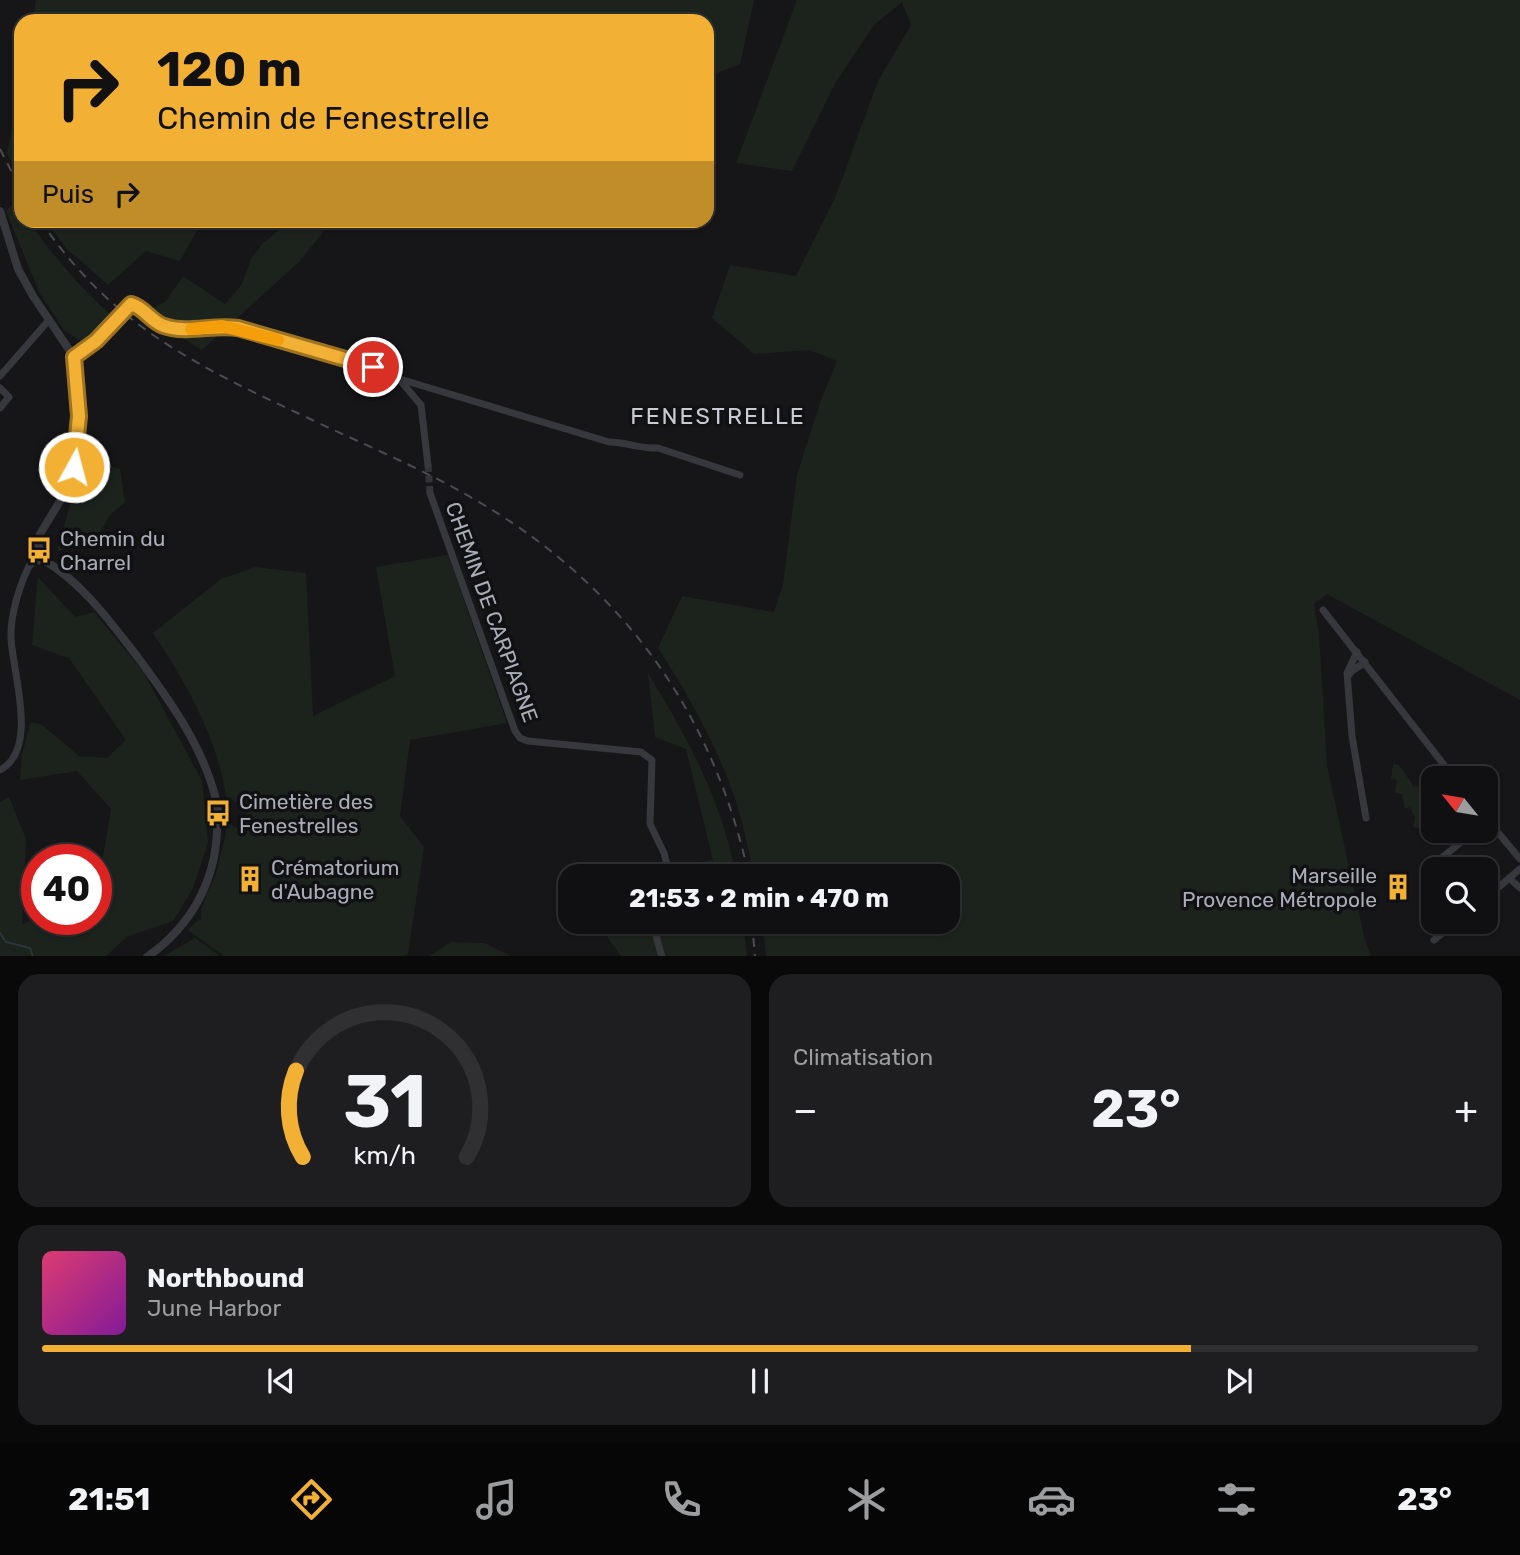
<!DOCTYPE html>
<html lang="fr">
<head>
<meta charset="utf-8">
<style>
	body { margin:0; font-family:Rubik,sans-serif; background:#1e1e20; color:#f1f3f6; height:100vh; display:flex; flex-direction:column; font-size:26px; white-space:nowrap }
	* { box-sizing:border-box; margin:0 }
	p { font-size:23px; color:#9c9d9f }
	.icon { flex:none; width:38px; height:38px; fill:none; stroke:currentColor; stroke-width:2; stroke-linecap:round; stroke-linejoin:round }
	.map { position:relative; height:956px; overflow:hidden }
	.side { display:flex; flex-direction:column; gap:18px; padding:18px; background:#09090a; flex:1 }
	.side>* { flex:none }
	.top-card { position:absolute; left:14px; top:14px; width:700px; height:214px; border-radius:21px; box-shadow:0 2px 5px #0004,0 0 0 2px #303032; background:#f2b134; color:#111; overflow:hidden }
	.needle { width:46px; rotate:300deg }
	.buttons { position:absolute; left:1421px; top:766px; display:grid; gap:14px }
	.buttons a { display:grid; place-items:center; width:77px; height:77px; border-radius:14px; background:#101012; box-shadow:0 2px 5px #0004,0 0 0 2px #303032; font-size:35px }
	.speed { position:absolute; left:21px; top:844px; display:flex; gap:14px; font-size:35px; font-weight:700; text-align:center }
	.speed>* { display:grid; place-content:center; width:91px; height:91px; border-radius:50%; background:#101012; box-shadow:0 2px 5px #0004,0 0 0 2px #303032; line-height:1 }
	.speed .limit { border:10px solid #d22; background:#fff; color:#111 }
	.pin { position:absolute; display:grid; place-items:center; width:60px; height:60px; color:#fff; margin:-30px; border:4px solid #fff; border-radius:50%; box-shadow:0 2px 7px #0007 }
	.me { position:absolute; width:77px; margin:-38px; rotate:7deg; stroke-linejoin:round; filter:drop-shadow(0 0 5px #0008) }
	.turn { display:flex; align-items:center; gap:24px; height:147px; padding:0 28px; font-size:32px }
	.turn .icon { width:91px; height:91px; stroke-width:2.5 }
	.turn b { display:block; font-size:49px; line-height:60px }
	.then { display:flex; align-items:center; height:66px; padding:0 28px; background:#0003; gap:14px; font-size:26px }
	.big { font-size:52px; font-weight:700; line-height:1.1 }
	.side .tile { flex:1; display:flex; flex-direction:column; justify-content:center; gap:10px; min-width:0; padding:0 24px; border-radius:21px; background:#1e1e20 }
	.side .dial { align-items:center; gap:0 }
	.dial svg { height:182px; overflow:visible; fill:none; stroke:#303032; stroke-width:7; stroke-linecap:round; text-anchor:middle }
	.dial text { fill:#f1f3f6; stroke:none }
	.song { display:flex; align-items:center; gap:21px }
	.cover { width:84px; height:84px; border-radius:10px; background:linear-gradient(135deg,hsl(340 70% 55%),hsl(290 70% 35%)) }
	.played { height:7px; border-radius:4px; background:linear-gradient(90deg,#f2b134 80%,#303032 80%) }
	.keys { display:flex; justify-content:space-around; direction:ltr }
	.heat { display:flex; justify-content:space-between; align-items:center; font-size:38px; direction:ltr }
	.side .tiles { flex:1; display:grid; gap:18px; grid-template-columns:1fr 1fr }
	.tile:last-child { grid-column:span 2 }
	.trip { position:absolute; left:558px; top:864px; width:402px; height:70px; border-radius:21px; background:#101012; box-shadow:0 2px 5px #0004,0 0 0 2px #303032; font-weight:700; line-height:70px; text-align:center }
	.tabs { display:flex; height:112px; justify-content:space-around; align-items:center; background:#060607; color:#9c9d9f }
	.tabs .icon { width:49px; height:49px }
	.tabs .selected { color:#f2b134 }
	.tabs b { font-size:32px; color:#f1f3f6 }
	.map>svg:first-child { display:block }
	.green { fill:#1c231d }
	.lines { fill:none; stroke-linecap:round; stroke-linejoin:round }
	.stream { stroke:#2c353c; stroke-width:2 }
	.minor-tunnel { stroke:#333438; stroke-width:7; stroke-dasharray:7 3.5; stroke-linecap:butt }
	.minor { stroke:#37383d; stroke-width:7 }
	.tertiary { stroke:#37383d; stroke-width:8 }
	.rail { stroke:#4a4c52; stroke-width:2; stroke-dasharray:9 7; stroke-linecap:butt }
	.minor-bridge { stroke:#37383d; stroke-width:7 }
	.route-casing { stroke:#9d7322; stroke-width:18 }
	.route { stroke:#f2b134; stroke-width:12 }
	.slow { stroke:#f59e0b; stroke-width:12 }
	.labels { text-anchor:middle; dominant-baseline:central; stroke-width:7; stroke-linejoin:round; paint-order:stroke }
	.poi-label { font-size:21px; fill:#a8adb8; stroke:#111113; text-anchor:start }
	.street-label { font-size:21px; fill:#a8adb8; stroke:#111113 }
	.neighbourhood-label { font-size:23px; letter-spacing:2px; fill:#c9ccd4; stroke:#111113 }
</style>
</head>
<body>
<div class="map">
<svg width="1520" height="957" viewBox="0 0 1520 957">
	<rect width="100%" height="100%" fill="#161618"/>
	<path class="green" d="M36 0H754L740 64 707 77V21H33Z
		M797 0H1520V700L1327 594 1314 604 1319 634 1327 766 1365 940 1371 956H766L762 922H948V877H754C748 847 742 816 731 787 713 739 686 691 658 648L682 596 774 612 783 585 797 475 820 403 837 361 809 350 754 354 712 318 730 265 796 276 835 198 878 81 911 25 902 2 874 25 836 82 792 171 736 163Z
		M21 89V183L7 153Z
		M16 201 21 208V220L29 221C53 257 81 288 113 317L82 342 64 330 40 294 6 211Z
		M46 221H207L196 232 180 261 146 251 108 285 67 249Z
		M290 221H332L299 262 202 350 143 314 166 301 183 276 225 304 242 284 251 259 262 244Z
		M99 463 120 469 125 502 109 516 100 533 57 552 76 483Z
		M448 555 507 723 410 740 400 816 424 847 408 954 402 957 224 956 188 930 196 922 201 919V908L216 874 228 824 237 828 248 809 226 796C217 737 186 683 153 633L221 579 255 567 306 573 313 716 395 676 376 567Z
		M38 577 75 617 94 612 144 673 202 781 208 842 193 888 173 921 128 936 106 956H0V802L9 797 26 839 22 925 37 915V919H96V872L101 869 111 809 77 771 20 780 22 754 31 722 42 725 79 756 107 758 126 740 69 658 32 645Z
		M648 673C688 739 722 800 736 877H653L659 869 713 860 686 749 655 737Z
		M1393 764 1399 765 1414 787 1417 785 1425 795 1430 796 1433 800V816L1421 828 1413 827 1415 818 1410 807 1405 809 1402 794 1395 793 1397 780 1391 779Z
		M618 922H743L747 956H621L607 937Z
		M195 938 220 956H164Z
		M451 942 484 943 511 956H429Z"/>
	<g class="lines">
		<path class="stream" d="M0 933 6 942 30 948 33 957"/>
		<path class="minor-tunnel" d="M428 465 430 493"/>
		<path class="minor" d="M127 309 131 304C145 308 150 321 164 326 188 334 213 324 238 329L373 367 399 379 421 405 428 465
			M74 357 96 341 117 318
			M0 376 49 320
			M400 379 609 442C626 442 641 449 658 448L740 475
			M0 388 9 397 0 408
			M430 493 515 731 520 738 528 741 641 752 652 760 650 824 664 853 670 877
			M1323 610 1455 779
			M1357 652 1347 673 1352 736 1366 818
			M1348 676 1352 671 1365 662
			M0 770C39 750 13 674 11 639 10 616 19 587 29 566L34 562 44 560
			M1486 818 1520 859
			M1425 872 1474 831
			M1509 878 1520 888
			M1486 898 1520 869
			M659 922 655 932 662 957
			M1434 940 1456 922"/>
		<path class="tertiary" d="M0 211 18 269 33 296 74 357 79 416 73 467 62 498 40 534 38 544 44 560C83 584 108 619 136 655 169 699 205 749 217 804 219 813 217 822 217 831 215 883 190 927 147 957"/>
		<path class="rail" d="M0 149 21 190
			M40 220C112 326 197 366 308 418 367 446 428 471 484 505 625 589 715 717 749 877
			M752 922 755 957"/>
		<path class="minor-bridge" d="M117 318 127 309"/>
	</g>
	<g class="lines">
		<g class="route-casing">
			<path id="route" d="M74 467 79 416 74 357 96 341 131 304C145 308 150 321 164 326 188 334 213 324 238 328L373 367"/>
		</g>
		<use href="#route" class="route"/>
		<path class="slow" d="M191 329 222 326 278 340"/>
	</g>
	<defs>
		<g id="bus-bare" transform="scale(2.1)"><path d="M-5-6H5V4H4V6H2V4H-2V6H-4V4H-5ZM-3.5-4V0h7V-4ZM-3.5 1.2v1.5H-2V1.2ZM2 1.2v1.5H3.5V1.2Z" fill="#f2b134" stroke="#111113" stroke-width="2.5" paint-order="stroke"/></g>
		<g id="building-bare" transform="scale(2.1)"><path d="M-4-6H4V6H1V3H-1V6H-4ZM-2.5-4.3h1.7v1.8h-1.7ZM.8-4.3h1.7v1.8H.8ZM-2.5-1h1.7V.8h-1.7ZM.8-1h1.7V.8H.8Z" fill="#f2b134" stroke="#111113" stroke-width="2.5" paint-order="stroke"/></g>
	</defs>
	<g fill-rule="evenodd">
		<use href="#bus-bare" x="39" y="550"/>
		<use href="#bus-bare" x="218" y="813"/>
		<use href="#building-bare" x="250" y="879"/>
		<use href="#building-bare" x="1398" y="887"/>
	</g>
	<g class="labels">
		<g class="poi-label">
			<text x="60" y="538">Chemin du<tspan x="60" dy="24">Charrel</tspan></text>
			<text x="239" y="801">Cimetière des<tspan x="239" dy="24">Fenestrelles</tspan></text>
			<text x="271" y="867">Crématorium<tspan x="271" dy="24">d'Aubagne</tspan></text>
			<text x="1377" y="875" text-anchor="end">Marseille<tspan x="1377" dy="24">Provence Métropole</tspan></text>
		</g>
		<g class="street-label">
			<text transform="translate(492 612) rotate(70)">CHEMIN DE CARPIAGNE</text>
		</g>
		<g class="neighbourhood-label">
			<text x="718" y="416">FENESTRELLE</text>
		</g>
	</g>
</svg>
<div class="buttons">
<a><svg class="needle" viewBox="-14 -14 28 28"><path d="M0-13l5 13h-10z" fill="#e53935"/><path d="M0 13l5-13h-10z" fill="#9c9d9f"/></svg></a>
<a><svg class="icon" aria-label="search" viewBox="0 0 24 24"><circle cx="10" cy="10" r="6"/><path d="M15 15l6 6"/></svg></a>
</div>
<div class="speed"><div class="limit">40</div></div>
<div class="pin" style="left:373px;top:367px;background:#d93025"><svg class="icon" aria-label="arrive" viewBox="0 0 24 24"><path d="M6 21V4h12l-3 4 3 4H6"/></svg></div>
<svg class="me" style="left:74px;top:467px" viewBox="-20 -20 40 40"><circle r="17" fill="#f2b134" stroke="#fff" stroke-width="3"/><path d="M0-11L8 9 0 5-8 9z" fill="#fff"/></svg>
<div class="trip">21:53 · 2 min · 470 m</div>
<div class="top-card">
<div class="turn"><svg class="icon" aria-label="right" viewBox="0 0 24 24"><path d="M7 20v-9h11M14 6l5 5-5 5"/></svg><div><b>120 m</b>Chemin de Fenestrelle</div></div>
<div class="then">Puis<svg class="icon" aria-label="right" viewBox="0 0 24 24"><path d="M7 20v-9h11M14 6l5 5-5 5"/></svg></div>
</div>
</div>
<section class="side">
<div class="tiles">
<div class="tile dial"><svg viewBox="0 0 100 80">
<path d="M14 69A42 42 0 1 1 86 69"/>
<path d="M14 69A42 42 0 0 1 11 31" stroke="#f2b134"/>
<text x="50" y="56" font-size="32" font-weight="700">31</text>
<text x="50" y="72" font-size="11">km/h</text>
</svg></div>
<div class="tile"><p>Climatisation</p>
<div class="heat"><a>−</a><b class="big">23°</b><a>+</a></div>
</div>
<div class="tile">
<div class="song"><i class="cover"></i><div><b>Northbound</b><p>June Harbor</p></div></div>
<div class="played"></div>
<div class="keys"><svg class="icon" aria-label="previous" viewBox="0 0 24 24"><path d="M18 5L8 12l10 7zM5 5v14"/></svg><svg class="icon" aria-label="pause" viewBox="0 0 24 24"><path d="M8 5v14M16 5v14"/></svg><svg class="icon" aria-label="next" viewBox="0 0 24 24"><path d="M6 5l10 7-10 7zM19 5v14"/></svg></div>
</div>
</div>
</section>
<nav class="tabs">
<b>21:51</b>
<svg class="icon selected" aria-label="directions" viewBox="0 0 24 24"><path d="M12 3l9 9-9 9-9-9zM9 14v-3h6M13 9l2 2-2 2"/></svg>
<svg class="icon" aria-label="music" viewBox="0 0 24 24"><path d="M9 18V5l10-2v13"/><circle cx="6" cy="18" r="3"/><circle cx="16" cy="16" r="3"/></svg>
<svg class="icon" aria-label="phone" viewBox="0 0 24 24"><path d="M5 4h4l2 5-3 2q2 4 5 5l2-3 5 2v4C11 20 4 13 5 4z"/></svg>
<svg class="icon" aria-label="climate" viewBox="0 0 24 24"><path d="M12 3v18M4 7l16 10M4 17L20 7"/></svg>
<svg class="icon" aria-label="car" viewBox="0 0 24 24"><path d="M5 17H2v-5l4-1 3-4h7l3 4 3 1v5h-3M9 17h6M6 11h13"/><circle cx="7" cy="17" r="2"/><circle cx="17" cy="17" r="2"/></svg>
<svg class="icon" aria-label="filters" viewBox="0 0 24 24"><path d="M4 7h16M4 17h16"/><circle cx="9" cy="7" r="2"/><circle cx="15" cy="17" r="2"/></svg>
<b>23°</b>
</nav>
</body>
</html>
